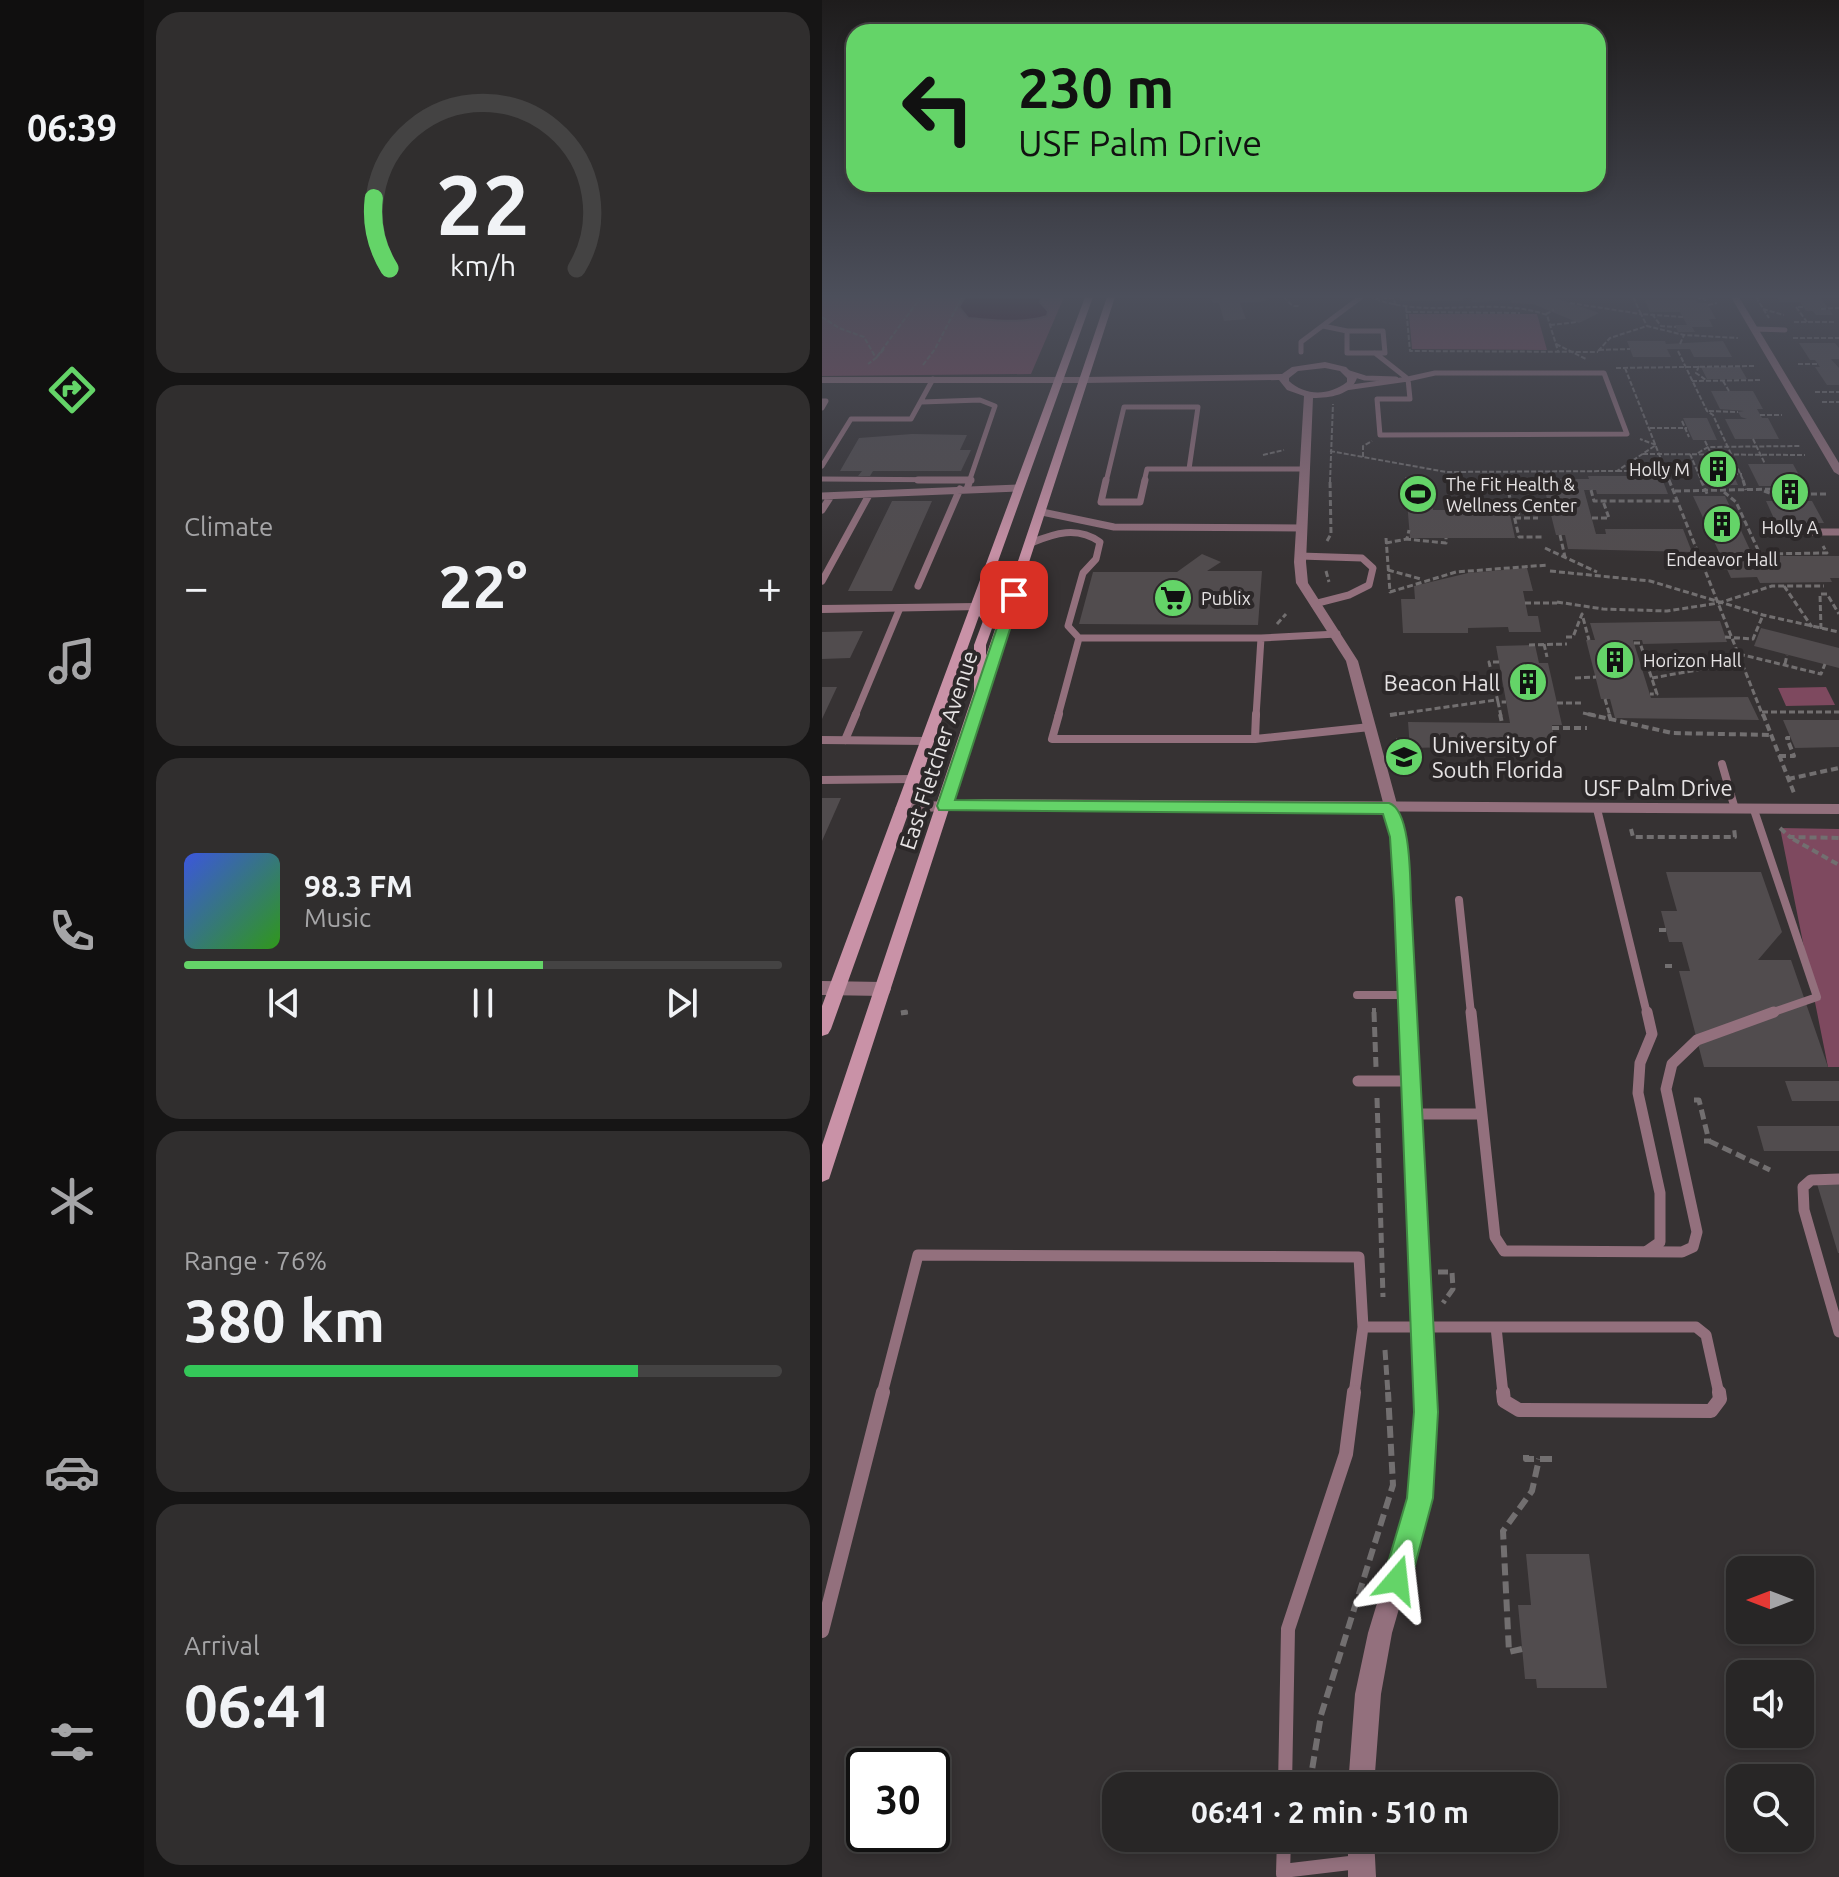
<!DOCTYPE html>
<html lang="en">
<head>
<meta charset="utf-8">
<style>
	body { margin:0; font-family:Ubuntu,sans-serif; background:#302e2e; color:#f1f3f6; height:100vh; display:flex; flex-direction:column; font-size:30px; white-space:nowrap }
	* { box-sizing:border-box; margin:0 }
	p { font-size:26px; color:#a5a5a7 }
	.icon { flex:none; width:44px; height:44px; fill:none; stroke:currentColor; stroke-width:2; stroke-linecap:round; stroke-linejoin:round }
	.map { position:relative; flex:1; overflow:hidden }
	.drawer { display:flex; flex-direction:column; gap:12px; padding:12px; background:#161515; width:678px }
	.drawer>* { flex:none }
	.top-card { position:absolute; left:24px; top:24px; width:760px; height:168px; border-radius:24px; box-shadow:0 4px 12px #0003,0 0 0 2px #444343; background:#64d468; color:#111; overflow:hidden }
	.needle { width:52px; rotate:270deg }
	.fabs { position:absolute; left:904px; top:1556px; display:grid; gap:16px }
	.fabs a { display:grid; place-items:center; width:88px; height:88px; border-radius:16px; background:#282626; box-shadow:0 4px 12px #0003,0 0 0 2px #444343; font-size:40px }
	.speed { position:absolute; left:24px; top:1748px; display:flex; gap:16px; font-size:40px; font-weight:700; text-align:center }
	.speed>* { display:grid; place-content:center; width:104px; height:104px; border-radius:50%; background:#282626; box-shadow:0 4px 12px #0003,0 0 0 2px #444343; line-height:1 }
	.speed .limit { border:4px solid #111; border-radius:12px; background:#fff; color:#111 }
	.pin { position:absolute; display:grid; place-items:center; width:68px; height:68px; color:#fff; margin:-34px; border-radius:16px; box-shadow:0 4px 12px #0006 }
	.me { position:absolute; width:88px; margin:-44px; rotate:17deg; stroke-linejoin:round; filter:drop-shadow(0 0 6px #0008) }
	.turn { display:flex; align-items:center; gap:28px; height:168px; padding:0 40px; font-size:36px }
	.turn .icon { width:104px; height:104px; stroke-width:2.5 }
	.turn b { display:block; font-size:56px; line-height:68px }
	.big { font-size:60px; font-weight:700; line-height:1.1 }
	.drawer .tile { flex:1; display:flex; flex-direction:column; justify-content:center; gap:12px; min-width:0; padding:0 28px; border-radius:24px; background:#302e2e }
	.drawer .dial { align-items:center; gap:0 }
	.dial svg { height:208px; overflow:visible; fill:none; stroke:#444343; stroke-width:7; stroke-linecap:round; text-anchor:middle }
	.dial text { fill:#f1f3f6; stroke:none }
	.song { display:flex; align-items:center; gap:24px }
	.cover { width:96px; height:96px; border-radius:12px; background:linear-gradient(135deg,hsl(230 70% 55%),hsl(110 70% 35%)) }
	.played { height:8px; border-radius:4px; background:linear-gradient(90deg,#64d468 60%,#444343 60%) }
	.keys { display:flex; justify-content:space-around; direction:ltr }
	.heat { display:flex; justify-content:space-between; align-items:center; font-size:44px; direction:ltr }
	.charge { height:12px; border-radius:6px; background:linear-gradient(90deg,#34c759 76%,#444343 0) }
	.trip { position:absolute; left:280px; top:1772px; width:456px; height:80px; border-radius:24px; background:#282626; box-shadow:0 4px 12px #0003,0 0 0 2px #444343; font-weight:700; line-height:80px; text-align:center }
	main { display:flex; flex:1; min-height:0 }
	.menu { display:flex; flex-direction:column; width:144px; justify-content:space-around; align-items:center; background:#100f0f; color:#a5a5a7 }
	.menu .icon { width:56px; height:56px }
	.menu .current { color:#64d468 }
	.menu b { font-size:36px; color:#f1f3f6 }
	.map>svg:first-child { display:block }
	.green { fill:#7e495f }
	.water { fill:#35021c; stroke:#6a4658; stroke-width:2 }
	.building { fill:#514c4e }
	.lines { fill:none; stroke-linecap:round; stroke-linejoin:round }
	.path-far4 { stroke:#726f70; stroke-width:2; stroke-dasharray:5 2; stroke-linecap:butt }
	.path-far3 { stroke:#726f70; stroke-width:3; stroke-dasharray:6 3; stroke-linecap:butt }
	.path-far2 { stroke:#726f70; stroke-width:4; stroke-dasharray:7 4; stroke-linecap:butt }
	.path-far1 { stroke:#726f70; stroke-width:5; stroke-dasharray:10 5; stroke-linecap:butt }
	.path { stroke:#726f70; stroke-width:6; stroke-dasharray:12 6; stroke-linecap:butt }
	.service-far4 { stroke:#93707d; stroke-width:5 }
	.service-far3 { stroke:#93707d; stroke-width:7 }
	.service-far2 { stroke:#93707d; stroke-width:8 }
	.service-far1 { stroke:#93707d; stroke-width:11 }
	.service { stroke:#93707d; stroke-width:14 }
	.minor { fill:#93707d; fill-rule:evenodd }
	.tertiary { fill:#93707d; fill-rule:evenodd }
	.secondary { fill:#c992a7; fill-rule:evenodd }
	.route { fill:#64d468; stroke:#418a44; stroke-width:2 }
	.labels { text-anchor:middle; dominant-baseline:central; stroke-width:8; stroke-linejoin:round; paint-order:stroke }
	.far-poi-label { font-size:18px; fill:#e6e3e4; stroke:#2c2829; text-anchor:start }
	.poi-label { font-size:22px; fill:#e6e3e4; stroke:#2c2829; text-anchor:end }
	.street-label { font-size:22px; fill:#e6e3e4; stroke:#2c2829 }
</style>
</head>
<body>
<main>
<nav class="menu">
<b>06:39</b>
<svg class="icon current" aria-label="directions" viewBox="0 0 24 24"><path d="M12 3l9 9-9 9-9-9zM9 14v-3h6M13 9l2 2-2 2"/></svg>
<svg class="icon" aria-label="music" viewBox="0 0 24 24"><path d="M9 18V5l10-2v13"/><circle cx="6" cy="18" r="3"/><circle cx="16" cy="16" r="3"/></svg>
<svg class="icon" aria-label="phone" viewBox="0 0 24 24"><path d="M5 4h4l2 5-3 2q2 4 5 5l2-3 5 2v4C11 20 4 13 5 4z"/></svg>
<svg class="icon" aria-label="climate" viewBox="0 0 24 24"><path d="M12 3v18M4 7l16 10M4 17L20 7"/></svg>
<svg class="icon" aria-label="car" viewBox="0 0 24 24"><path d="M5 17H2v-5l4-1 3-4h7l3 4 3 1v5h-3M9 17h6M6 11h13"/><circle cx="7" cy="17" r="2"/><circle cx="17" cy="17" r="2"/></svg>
<svg class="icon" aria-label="filters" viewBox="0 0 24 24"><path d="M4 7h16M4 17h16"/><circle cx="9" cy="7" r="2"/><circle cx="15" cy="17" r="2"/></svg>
</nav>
<section class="drawer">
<div class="tile dial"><svg viewBox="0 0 100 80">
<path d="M14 69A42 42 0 1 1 86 69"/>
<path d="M14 69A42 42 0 0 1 8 42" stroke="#64d468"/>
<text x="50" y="56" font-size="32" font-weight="700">22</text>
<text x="50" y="72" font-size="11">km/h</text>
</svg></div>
<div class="tile"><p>Climate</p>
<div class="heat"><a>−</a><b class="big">22°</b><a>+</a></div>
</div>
<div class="tile">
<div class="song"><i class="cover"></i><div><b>98.3 FM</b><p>Music</p></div></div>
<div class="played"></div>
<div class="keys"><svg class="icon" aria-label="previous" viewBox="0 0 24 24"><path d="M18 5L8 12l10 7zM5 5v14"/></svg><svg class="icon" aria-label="pause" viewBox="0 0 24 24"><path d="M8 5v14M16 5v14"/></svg><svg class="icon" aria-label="next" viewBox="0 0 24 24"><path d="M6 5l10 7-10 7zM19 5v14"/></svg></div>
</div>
<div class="tile"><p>Range · 76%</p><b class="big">380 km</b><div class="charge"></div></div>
<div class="tile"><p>Arrival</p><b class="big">06:41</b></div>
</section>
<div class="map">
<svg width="1017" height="1877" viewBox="0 0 1017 1877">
	<rect width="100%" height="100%" fill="#363233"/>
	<path class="green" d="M0 297H242L209 374 0 376Z
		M587 314H715L725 350 590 349Z
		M1004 687 1013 705 964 706 956 688Z
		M958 828 1017 829V1067H1006Z"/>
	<path class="water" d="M143 297H220L218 302 226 311 225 316C200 324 172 320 146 318L137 307Z"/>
	<path class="building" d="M389 297H442L444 301 418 303 424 319 402 321 397 303H391Z
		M578 297H641V301H578Z
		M649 297H730L777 313 757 323 711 304 690 303 689 300 650 302Z
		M954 297H998L1006 308H998L999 310H1008L1011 315H994L991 311H984L978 302H958Z
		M823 300H874L876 303H885L894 319H887L891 327H870L873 332H856L853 325H865L858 312H828Z
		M805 341H843L844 344 901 341 910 357H872L868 349H845L849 357H811Z
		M977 343H1013L1017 348V359H1009L1017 368V385H1005L993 367H998L993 360H988Z
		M879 367H918L925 379H885Z
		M889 391H931L941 409H935L940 418H946L957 439H913L903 419H925L919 417 916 412 922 411 898 409Z
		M861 418H885L895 440H871Z
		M90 434 145 435 138 450H149L139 471H51L48 476H36L40 471H18L37 438Z
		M896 462 906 464 916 485H891L881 464Z
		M926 464H971L983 486H976L984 501H990L1002 523H954L944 501H969L966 497H960L956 489H962L961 486H937Z
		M766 476H839L846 494H775L774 490H762L774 534H784L783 529H861L870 552 746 549 743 535H734L723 491H732L729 479H767Z
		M583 477H606L611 510H687L693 538H588Z
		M871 496H903L929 552H926L928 556H1017V578H1008L1010 582 938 583 935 577 909 578Z
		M70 501H110L70 591H26Z
		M380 554 399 562 385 571H440L436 625 257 624 271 572H355Z
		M705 568 711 591H701L706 616H716L719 632H687L686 627 646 628V633H581L579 599H593L592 586 646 573Z
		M898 621 905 642 821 644 820 640H811L829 698 926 697 937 720 793 718 788 699H779L764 640H773L768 623Z
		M939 628 1017 648V668L932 646Z
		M41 631 28 658 0 659V632Z
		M713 645 717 663H726L740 725H730L733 745 588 748 586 722 688 723 674 646Z
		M0 687H15L0 719Z
		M961 720H1017V747L973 748Z
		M0 798H19L0 841Z
		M844 872H939L960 932 936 960H969L1006 1067H882L857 971H868L860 942H847L839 911H855Z
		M963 1081H1017V1101H970Z
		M935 1126H1017V1151H942Z
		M995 1184H1017V1253H1016Z
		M704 1554H767L785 1688H715L714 1679H703L696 1605H709Z"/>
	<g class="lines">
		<path class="path-far4" d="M461 297 471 306H478
			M811 297H874
			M811 297 819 314 861 317
			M874 297 884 300
			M934 297 947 318
			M748 303 819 314 825 326
			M573 305 572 298 549 297C604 321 668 295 725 315L736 351
			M886 305 895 303
			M584 307 588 351 776 352
			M981 307H974L985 322
			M941 309 962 315
			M999 309 1017 308
			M584 312 698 313
			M724 314 732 310
			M830 314 839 326 854 327
			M0 317 17 328 42 337 54 358 46 364
			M972 322H1014
			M728 325 755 322
			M971 338H1017
			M734 344 764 359
			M858 344 862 335
			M62 349 54 358 99 297
			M777 350 808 349
			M776 351 788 338 825 326 862 335 916 338
			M856 351 885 411 891 415 922 482
			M976 364H996
			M101 365 113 349 140 297
			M877 366 874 373 884 380
			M794 368 932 366
			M803 368 848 482
			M870 381 940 380
			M901 381 907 391
			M993 392H1017
			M1000 402H1017
			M887 411 916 412
			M938 415H960
			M860 421 867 437
			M828 428H865
			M931 439 943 464
			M883 441 893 462
			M508 451 624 472 795 471 834 445 818 439
			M876 453 886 447 978 446
			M821 454 983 455
			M868 454 880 482
			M441 455 462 450
			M541 457V446L550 441
			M892 458 914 461
			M795 471H845
			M911 474H920
			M677 481 684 482
			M508 482 511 404"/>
		<path class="path-far3" d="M847 480 941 716
			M879 480 886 496
			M921 480 924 490
			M677 481H684L697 537H720
			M769 490 772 501H857
			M853 491 956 489
			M942 491 965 499
			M902 492 914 502 938 554 1005 553 1001 546
			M980 494H1005
			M692 513H715
			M693 518H716
			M770 518H787L781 501
			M738 535 743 557
			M564 538 568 592 634 572 726 565
			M583 539 624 543V538
			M505 541 509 534 508 480
			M564 543 585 539 587 530
			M723 548 775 572
			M927 554H938
			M566 570 599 579
			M504 571 507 582
			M728 571 828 581 941 615 1017 632
			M962 586 990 627
			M735 602 781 609 845 611 897 603 950 586H1002
			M703 603H735
			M455 624 464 614
			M999 629 998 594H1005L1017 614
			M744 637H751L760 614 767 640
			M903 637 931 639 941 615
			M812 643H818L835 694H828
			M722 644 725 657
			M707 645 745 644
			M917 654 999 674 1003 664
			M825 662H857L861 672
			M963 664 965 655
			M753 678 774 677
			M830 678 920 662
			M783 699 788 716
			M676 702 667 662H678
			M735 703H759
			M940 712H1017
			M761 713 774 716
			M568 715 674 700
			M679 716 676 702H684"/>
		<path class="path-far2" d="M678 714 680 723
			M766 714 850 733 949 735
			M787 714 789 721
			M941 714 972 793
			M568 715 575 714
			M730 728H765
			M574 740H587
			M957 756H972L965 738H968
			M966 779 1017 768
			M958 828 968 837 1017 838
			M809 829 811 837H913L912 828
			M971 839 1017 865
			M837 930H844
			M843 966H852
			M552 1008V1014
			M79 1013 89 1012"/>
		<path class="path-far1" d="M552 1012 554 1067
			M79 1013 85 1012
			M555 1098 561 1297
			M872 1100H877L887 1141H882
			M887 1141 948 1170
			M616 1272H630L631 1289 621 1303
			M563 1350 566 1394"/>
		<path class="path" d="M704 1455V1459H730V1455
			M700 1649 687 1652 681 1531 710 1491 717 1459
			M491 1786 490 1770 499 1715 571 1485 566 1392"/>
		<path class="service-far4" d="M501 326 525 331
			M932 329 963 330
			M525 331H561L563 353H525Z
			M479 352V342L539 297
			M553 353 586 379
			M527 373 543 378 574 379
			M613 373H782L805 434 558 435 555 399H588L586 379Z
			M523 388 586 379
			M0 401H4L0 408
			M99 402 158 400 173 406 147 482
			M0 466 29 419H89L111 379
			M367 469H483
			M0 479 149 480
			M284 482 302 407H376L367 469
			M322 482 325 469H367"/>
		<path class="service-far3" d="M96 480H149
			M284 480 279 502H318L323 480
			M145 489 148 480
			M0 496 197 488
			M0 510 9 496
			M220 512 292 527 480 528
			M960 532H1017
			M209 543C233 533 255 526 278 542L274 559 261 573 246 626 257 638H439L515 634
			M478 556 540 558 551 568 547 585 527 595 492 604
			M0 581 47 495
			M96 586 138 489
			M33 716 78 608
			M236 716 257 638
			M434 716 439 638"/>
		<path class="service-far2" d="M237 714 230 739H433L548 727
			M433 739 434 714
			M23 740 34 714
			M900 764 913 809
			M0 780 91 779
			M775 809 825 1014
			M932 810 995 997 946 1014
			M637 900 649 1014
			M535 995H586"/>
		<path class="service-far1" d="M649 1012 673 1237 682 1251 860 1252 871 1247 875 1232 844 1089 850 1064 875 1040 952 1012
			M825 1012 830 1034 818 1063 816 1093 838 1193V1242L825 1251
			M536 1081H588
			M591 1114H659
			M1017 1179 989 1180 981 1187 982 1210 1017 1332
			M674 1327H874L884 1335 897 1394
			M674 1327 681 1394
			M60 1394 96 1255 537 1257 541 1327
			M532 1394 541 1327H674"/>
		<path class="service" d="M681 1392 682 1401 697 1410 889 1411 898 1399 897 1392
			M0 1631 61 1392
			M463 1786 466 1629 524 1454 532 1392
			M461 1871 536 1862
			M461 1874 462 1838"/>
		<path class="minor" d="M503 362 524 367 535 378C529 395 508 398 491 398L484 562 486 583 536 661 584 837 615 1412 609 1498 570 1633 559 1694 552 1786H526L533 1694 546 1633 587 1498 593 1412 570 837 524 661 474 583 472 562 482 396 465 390 457 380 263 383 258 380 263 377 460 374 470 367ZM503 368 518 371 525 378V382C507 396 483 396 467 381V378L476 371Z
			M154 603 158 604V610L0 613V605Z
			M0 736 105 737 112 741 105 745 0 744Z
			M526 1838H552L554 1877H526Z"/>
		<path class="tertiary" d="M909 297H917L1017 463V475L1012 472Z
			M0 377H263L268 380 263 383H0Z
			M163 799 1017 804V814L163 809 80 813 73 808 80 803Z
			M0 981 61 982 67 984 69 989 67 994 61 996 0 995Z"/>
		<path class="secondary" d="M263 297H271L160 606 173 620 164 645V656L285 297H293L9 1173 7 1179 0 1182V1145L152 691V645L161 621 157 616 9 1029 6 1034 0 1036V1006Z"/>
	</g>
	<linearGradient id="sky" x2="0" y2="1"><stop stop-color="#1e1c1c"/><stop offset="0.53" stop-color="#4c4f5b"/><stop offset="1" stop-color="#4c4f5b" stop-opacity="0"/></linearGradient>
	<rect width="1017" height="559" fill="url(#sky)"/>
	<path class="route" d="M192 591 199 595 133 800 567 803C589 810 588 879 589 900L616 1412 611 1498 589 1580 585 1590 575 1594 565 1590 561 1580 585 1498 592 1412 572 900 568 837 561 814 117 810 115 806 186 595Z"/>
	<defs>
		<g id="building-disc" transform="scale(2)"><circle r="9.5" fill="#64d468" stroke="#2c2829"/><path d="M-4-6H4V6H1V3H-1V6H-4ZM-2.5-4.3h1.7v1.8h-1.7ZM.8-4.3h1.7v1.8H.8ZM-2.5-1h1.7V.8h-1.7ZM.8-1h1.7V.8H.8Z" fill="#111"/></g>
		<g id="stadium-disc" transform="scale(2)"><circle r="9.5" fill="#64d468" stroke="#2c2829"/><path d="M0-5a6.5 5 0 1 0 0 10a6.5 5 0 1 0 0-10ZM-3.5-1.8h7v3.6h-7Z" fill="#111"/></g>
		<g id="supermarket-disc" transform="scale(2)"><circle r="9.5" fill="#64d468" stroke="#2c2829"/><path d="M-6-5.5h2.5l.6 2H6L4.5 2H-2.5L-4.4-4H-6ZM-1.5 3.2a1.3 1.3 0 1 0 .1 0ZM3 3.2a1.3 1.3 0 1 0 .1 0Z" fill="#111"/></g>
		<g id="university-disc" transform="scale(2)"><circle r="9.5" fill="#64d468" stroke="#2c2829"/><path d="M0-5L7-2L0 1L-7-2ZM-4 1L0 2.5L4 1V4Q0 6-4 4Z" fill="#111"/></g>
	</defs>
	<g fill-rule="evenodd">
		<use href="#building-disc" x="896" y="469"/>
		<use href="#building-disc" x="968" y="492"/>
		<use href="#stadium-disc" x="596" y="494"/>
		<use href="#building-disc" x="900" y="524"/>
		<use href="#supermarket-disc" x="351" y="598"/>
		<use href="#building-disc" x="793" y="660"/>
		<use href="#building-disc" x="706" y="682"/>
		<use href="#university-disc" x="582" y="757"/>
	</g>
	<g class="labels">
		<g class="far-poi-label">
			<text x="868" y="469" text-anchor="end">Holly M</text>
			<text x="624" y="484">The Fit Health &amp;<tspan x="624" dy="21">Wellness Center</tspan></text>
			<text x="968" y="527" text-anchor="middle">Holly A</text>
			<text x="900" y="559" text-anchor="middle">Endeavor Hall</text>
			<text x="379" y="598">Publix</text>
			<text x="821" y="660">Horizon Hall</text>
		</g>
		<g class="poi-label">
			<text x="678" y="682">Beacon Hall</text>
			<text x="610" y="744" text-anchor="start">University of<tspan x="610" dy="25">South Florida</tspan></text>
		</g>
		<g class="street-label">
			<text transform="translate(116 750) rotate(-72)">East Fletcher Avenue</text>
			<text x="836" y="787">USF Palm Drive</text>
		</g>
	</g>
</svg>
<div class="fabs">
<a><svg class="needle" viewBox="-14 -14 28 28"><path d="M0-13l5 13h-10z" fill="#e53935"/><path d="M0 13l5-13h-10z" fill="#a5a5a7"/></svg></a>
<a><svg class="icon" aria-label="sound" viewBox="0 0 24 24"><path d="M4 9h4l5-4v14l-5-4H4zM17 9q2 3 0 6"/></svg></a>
<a><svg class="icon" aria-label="search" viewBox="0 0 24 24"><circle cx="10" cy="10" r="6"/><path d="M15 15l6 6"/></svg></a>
</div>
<div class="speed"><div class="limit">30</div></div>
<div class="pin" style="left:192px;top:595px;background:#d93025"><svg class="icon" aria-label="arrive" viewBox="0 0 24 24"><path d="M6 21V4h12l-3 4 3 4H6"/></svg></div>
<svg class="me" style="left:575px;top:1580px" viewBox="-20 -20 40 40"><path d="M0-17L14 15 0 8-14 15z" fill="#64d468" stroke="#fff" stroke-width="4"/></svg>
<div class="trip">06:41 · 2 min · 510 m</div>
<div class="top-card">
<div class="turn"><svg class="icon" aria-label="left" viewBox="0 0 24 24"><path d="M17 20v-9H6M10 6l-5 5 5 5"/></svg><div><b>230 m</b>USF Palm Drive</div></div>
</div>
</div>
</main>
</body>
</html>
